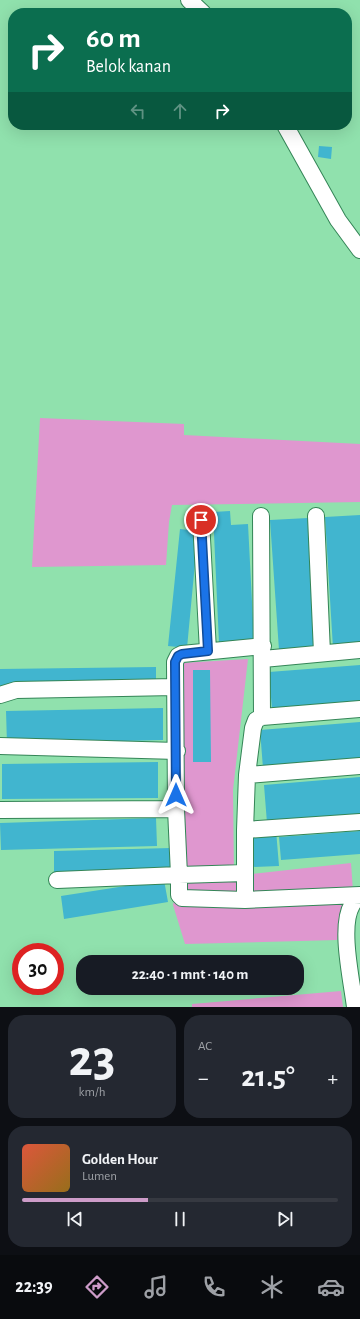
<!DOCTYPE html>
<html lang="id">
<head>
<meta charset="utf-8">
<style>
	body { margin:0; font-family:"Alegreya Sans",sans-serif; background:#242831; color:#f1f3f6; height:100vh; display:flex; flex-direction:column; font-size:15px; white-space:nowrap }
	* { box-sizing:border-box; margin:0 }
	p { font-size:13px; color:#9ea1a6 }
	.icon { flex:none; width:22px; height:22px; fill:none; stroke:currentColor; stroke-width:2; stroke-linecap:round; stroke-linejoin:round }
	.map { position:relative; height:1007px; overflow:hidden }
	.panel { display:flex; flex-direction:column; gap:8px; padding:8px; background:#0d0f14; flex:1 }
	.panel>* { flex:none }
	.banner { position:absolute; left:8px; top:8px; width:344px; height:122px; border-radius:16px; box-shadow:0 4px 16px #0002; background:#0b6e4f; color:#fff; overflow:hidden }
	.speed { position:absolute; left:12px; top:943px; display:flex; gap:8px; font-size:20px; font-weight:700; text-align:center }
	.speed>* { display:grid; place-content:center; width:52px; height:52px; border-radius:50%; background:#171b24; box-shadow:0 4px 16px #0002; line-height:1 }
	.speed .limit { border:6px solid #d22; background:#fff; color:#111 }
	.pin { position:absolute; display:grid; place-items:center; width:34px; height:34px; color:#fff; margin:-17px; border:2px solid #fff; border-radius:50%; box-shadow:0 1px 4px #0007 }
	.me { position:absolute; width:44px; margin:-22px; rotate:0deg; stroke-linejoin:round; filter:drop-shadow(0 0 3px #0008) }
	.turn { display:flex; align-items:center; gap:14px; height:84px; padding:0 12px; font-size:18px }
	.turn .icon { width:52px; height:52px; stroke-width:2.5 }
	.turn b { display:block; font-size:28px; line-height:34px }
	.lanes { display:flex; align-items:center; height:38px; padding:0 12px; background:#0003; justify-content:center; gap:20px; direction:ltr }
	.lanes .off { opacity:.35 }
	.big { font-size:30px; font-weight:600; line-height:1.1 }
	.panel .widget { flex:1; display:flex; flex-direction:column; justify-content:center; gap:6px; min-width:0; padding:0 14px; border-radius:16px; background:#242831 }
	.panel .dial { align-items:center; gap:0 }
	.dial b { font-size:52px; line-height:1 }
	.song { display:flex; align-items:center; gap:12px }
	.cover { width:48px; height:48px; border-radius:6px; background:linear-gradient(135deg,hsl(10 70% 55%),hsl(40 70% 35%)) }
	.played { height:4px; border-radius:2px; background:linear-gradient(90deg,#cd9cc8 40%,#363941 40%) }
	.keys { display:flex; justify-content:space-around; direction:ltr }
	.heat { display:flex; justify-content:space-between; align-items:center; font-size:22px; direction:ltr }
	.panel .tiles { flex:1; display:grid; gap:8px; grid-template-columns:1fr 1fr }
	.widget:last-child { grid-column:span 2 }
	.trip { position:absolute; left:76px; top:955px; width:228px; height:40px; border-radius:16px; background:#171b24; box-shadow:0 4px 16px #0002; font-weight:600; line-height:40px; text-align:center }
	.tabs { display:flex; height:64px; justify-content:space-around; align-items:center; background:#090b0e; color:#9ea1a6 }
	.tabs .icon { width:28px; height:28px }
	.tabs .selected { color:#cd9cc8 }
	.tabs b { font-size:18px; color:#f1f3f6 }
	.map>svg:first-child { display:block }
	.green { fill:#df97cf }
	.building { fill:#41b5cf }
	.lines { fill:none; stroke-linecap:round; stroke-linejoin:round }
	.minor-casing { stroke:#348557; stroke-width:18 }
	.minor { stroke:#fff; stroke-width:16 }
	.route-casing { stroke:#114b97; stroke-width:10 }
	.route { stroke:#1a73e8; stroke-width:7 }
</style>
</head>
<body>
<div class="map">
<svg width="360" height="1007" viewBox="0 0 360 1007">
	<rect width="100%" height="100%" fill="#90e1ad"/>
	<path class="green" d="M40 418 184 424V435L360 444V502L172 505 169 522 166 565 32 567Z
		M248 659 233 790 234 876 351 863 353 891 342 915 337 940 185 944 173 905 181 875V663Z
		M341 991 343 1007H192V1004Z"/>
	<path class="building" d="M319 146 332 147 331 159 318 157Z
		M230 511 231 525 248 524 254 641 219 643 213 512Z
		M360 515V646L333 648 325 517Z
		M308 518 316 648 279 650 270 520Z
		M180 529 198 531 187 648 168 646Z
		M360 665V703L272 710 269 672Z
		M156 667V685L0 687V669Z
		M193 670H210L211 762H193Z
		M163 708V740L7 744 6 711Z
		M360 722V760L263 768 260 730Z
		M158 762V798L2 799V764Z
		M360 777V815L267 823 264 785Z
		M156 818 157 846 1 850 0 823Z
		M276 830 279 866 251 867 250 832Z
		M360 831V854L281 860 279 837Z
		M171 848V870L54 873V851Z
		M164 880 168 902 64 919 61 896Z"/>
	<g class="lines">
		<g class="minor-casing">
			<path id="minor" d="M189 0 203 13
				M285 125 338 220 360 250
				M261 516 262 717
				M316 516 322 653
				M201 520 208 651
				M263 659 360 650
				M0 695 16 690 175 687
				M360 709 262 717 256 720 253 728 247 775 245 830 360 822
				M0 746 177 751
				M247 775 360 766
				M0 810 176 809
				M245 830V900
				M245 873 179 875V895L182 898 245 900 360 895
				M57 880 179 875 176 809 175 662 178 656 182 654 263 646
				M355 1007C352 982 339 926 352 905 354 901 357 898 360 895"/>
		</g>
		<use href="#minor" class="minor"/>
	</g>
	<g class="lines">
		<g class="route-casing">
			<path id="route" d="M176 795 175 662 178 656 182 654 208 651 201 520"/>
		</g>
		<use href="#route" class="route"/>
	</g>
</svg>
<div class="speed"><div class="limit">30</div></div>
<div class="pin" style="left:201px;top:520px;background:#d93025"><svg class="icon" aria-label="arrive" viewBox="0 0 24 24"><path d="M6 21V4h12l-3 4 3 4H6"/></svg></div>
<svg class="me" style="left:176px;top:795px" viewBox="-20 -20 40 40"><path d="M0-17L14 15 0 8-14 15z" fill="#1a73e8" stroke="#fff" stroke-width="4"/></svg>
<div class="trip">22:40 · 1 mnt · 140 m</div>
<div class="banner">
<div class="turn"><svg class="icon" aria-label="right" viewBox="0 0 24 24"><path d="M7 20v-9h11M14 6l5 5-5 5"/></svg><div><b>60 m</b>Belok kanan</div></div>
<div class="lanes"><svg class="icon off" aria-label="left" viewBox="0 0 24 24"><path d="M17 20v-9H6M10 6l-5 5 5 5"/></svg><svg class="icon off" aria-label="ahead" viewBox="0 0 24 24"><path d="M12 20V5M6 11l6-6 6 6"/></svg><svg class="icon" aria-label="right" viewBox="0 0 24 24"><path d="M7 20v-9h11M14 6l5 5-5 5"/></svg></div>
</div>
</div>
<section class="panel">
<div class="tiles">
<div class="widget dial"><b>23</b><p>km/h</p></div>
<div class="widget"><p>AC</p>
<div class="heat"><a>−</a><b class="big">21.5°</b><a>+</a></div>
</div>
<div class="widget">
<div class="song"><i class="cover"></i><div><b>Golden Hour</b><p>Lumen</p></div></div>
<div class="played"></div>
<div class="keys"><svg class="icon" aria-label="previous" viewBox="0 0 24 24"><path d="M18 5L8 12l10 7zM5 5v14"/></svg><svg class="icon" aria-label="pause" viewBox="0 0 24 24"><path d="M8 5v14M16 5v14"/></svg><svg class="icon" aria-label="next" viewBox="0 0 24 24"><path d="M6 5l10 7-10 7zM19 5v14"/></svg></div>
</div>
</div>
</section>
<nav class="tabs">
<b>22:39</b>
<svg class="icon selected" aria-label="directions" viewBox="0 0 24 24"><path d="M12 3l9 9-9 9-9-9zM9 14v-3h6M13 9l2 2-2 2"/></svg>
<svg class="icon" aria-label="music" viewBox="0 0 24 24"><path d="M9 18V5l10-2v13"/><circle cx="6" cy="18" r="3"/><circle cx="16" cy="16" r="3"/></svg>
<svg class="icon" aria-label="phone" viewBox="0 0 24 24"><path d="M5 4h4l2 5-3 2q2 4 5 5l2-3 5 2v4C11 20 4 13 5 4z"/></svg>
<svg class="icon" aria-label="climate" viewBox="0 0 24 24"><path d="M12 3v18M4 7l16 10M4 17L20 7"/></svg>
<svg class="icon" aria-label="car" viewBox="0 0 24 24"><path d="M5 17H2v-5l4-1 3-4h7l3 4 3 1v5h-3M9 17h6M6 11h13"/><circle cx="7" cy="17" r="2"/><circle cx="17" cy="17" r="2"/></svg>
</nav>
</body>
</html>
